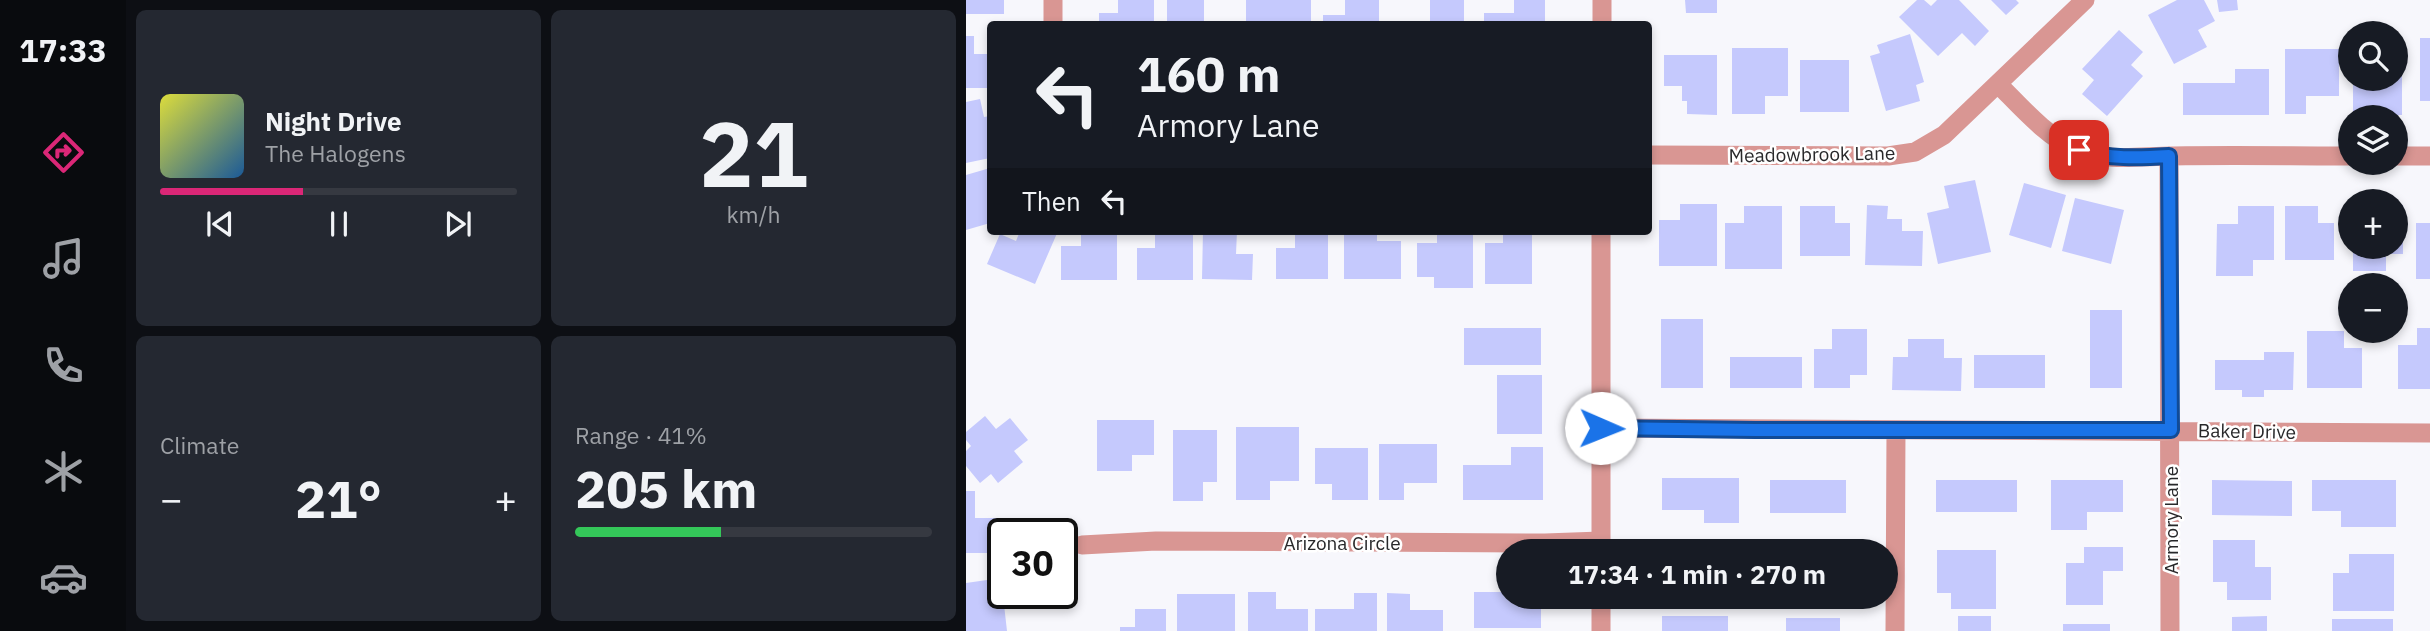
<!DOCTYPE html>
<html lang="en">
<head>
<meta charset="utf-8">
<style>
	body { margin:0; font-family:"IBM Plex Sans",sans-serif; background:#242831; color:#f1f3f6; height:100vh; display:flex; flex-direction:column; font-size:26px; white-space:nowrap }
	* { box-sizing:border-box; margin:0 }
	p { font-size:23px; color:#9ea1a6 }
	.icon { flex:none; width:38px; height:38px; fill:none; stroke:currentColor; stroke-width:2; stroke-linecap:round; stroke-linejoin:round }
	.map { position:relative; flex:1; overflow:hidden }
	.panel { display:flex; flex-direction:column; gap:10px; padding:10px; background:#0d0f14; width:840px }
	.panel>* { flex:none }
	.hud { position:absolute; left:21px; top:21px; width:665px; height:214px; border-radius:7px; box-shadow:0 4px 10px #0003; background:#171b24; color:#f1f3f6; overflow:hidden }
	.fabs { position:absolute; left:1372px; top:21px; display:grid; gap:14px }
	.fabs a { display:grid; place-items:center; width:70px; height:70px; border-radius:50%; background:#171b24; box-shadow:0 4px 10px #0003; font-size:35px }
	.speed { position:absolute; left:21px; top:518px; display:flex; gap:14px; font-size:35px; font-weight:700; text-align:center }
	.speed>* { display:grid; place-content:center; width:91px; height:91px; border-radius:50%; background:#171b24; box-shadow:0 4px 10px #0003; line-height:1 }
	.speed .limit { border:4px solid #111; border-radius:10px; background:#fff; color:#111 }
	.pin { position:absolute; display:grid; place-items:center; width:60px; height:60px; color:#fff; margin:-30px; border-radius:14px; box-shadow:0 4px 10px #0006 }
	.me { position:absolute; width:77px; margin:-38px; rotate:91deg; stroke-linejoin:round; filter:drop-shadow(0 0 5px #0008) }
	.turn { display:flex; align-items:center; gap:24px; height:147px; padding:0 35px; font-size:32px }
	.turn .icon { width:91px; height:91px; stroke-width:2.5 }
	.turn b { display:block; font-size:49px; line-height:60px }
	.then { display:flex; align-items:center; height:66px; padding:0 35px; background:#0003; gap:14px; font-size:26px }
	.big { font-size:52px; font-weight:700; line-height:1.1 }
	.panel .tile { flex:1; display:flex; flex-direction:column; justify-content:center; gap:10px; min-width:0; padding:0 24px; border-radius:10px; background:#242831 }
	.panel .dial { align-items:center; gap:0 }
	.dial b { font-size:91px; line-height:1 }
	.song { display:flex; align-items:center; gap:21px }
	.cover { width:84px; height:84px; border-radius:10px; background:linear-gradient(135deg,hsl(60 70% 55%),hsl(210 70% 35%)) }
	.played { height:7px; border-radius:4px; background:linear-gradient(90deg,#db2777 40%,#363941 40%) }
	.keys { display:flex; justify-content:space-around; direction:ltr }
	.heat { display:flex; justify-content:space-between; align-items:center; font-size:38px; direction:ltr }
	.charge { height:10px; border-radius:5px; background:linear-gradient(90deg,#34c759 41%,#363941 0) }
	.panel .tiles { flex:1; display:grid; gap:10px; grid-template-columns:repeat(2,1fr) }
	.trip { position:absolute; left:530px; top:539px; width:402px; height:70px; border-radius:35px; background:#171b24; box-shadow:0 4px 10px #0003; font-weight:700; line-height:70px; text-align:center }
	main { display:flex; flex:1; min-height:0 }
	.tab-bar { display:flex; flex-direction:column; width:126px; justify-content:space-around; align-items:center; background:#090b0e; color:#9ea1a6 }
	.tab-bar .icon { width:49px; height:49px }
	.tab-bar .current { color:#db2777 }
	.tab-bar b { font-size:32px; color:#f1f3f6 }
	.map>svg:first-child { display:block }
	.building { fill:#c5c9fd }
	.lines { fill:none; stroke-linecap:round; stroke-linejoin:round }
	.minor { stroke:#d99693; stroke-width:19 }
	.tertiary { stroke:#d99693; stroke-width:19 }
	.route-casing { stroke:#114b97; stroke-width:18 }
	.route { stroke:#1a73e8; stroke-width:12 }
	.labels { text-anchor:middle; dominant-baseline:central; stroke-width:5; stroke-linejoin:round; paint-order:stroke }
	.street-label { font-size:19px; fill:#28282a; stroke:#fff }
</style>
</head>
<body>
<main>
<nav class="tab-bar">
<b>17:33</b>
<svg class="icon current" aria-label="directions" viewBox="0 0 24 24"><path d="M12 3l9 9-9 9-9-9zM9 14v-3h6M13 9l2 2-2 2"/></svg>
<svg class="icon" aria-label="music" viewBox="0 0 24 24"><path d="M9 18V5l10-2v13"/><circle cx="6" cy="18" r="3"/><circle cx="16" cy="16" r="3"/></svg>
<svg class="icon" aria-label="phone" viewBox="0 0 24 24"><path d="M5 4h4l2 5-3 2q2 4 5 5l2-3 5 2v4C11 20 4 13 5 4z"/></svg>
<svg class="icon" aria-label="climate" viewBox="0 0 24 24"><path d="M12 3v18M4 7l16 10M4 17L20 7"/></svg>
<svg class="icon" aria-label="car" viewBox="0 0 24 24"><path d="M5 17H2v-5l4-1 3-4h7l3 4 3 1v5h-3M9 17h6M6 11h13"/><circle cx="7" cy="17" r="2"/><circle cx="17" cy="17" r="2"/></svg>
</nav>
<section class="panel">
<div class="tiles">
<div class="tile">
<div class="song"><i class="cover"></i><div><b>Night Drive</b><p>The Halogens</p></div></div>
<div class="played"></div>
<div class="keys"><svg class="icon" aria-label="previous" viewBox="0 0 24 24"><path d="M18 5L8 12l10 7zM5 5v14"/></svg><svg class="icon" aria-label="pause" viewBox="0 0 24 24"><path d="M8 5v14M16 5v14"/></svg><svg class="icon" aria-label="next" viewBox="0 0 24 24"><path d="M6 5l10 7-10 7zM19 5v14"/></svg></div>
</div>
<div class="tile dial"><b>21</b><p>km/h</p></div>
<div class="tile"><p>Climate</p>
<div class="heat"><a>−</a><b class="big">21°</b><a>+</a></div>
</div>
<div class="tile"><p>Range · 41%</p><b class="big">205 km</b><div class="charge"></div></div>
</div>
</section>
<div class="map">
<svg width="1464" height="631" viewBox="0 0 1464 631">
	<rect width="100%" height="100%" fill="#f7f7fc"/>
	<path class="building" d="M0 0H38V14H0Z
		M152 0H188V24H133V13H152Z
		M201 0H238V24H201Z
		M280 0H345V24H280Z
		M379 0H413V24H357V15H379Z
		M464 0H498V24H464Z
		M548 0H579V24H518V13H548Z
		M719 0H751V13H720Z
		M951 0H958L965 6 971 0H993L1023 31 1009 46 996 33 972 56 933 17Z
		M1025 0H1050L1053 3 1040 15Z
		M1211 0H1238L1249 21 1232 30 1241 47 1208 64 1182 15Z
		M1251 0H1271L1272 10 1253 12Z
		M1153 30 1177 52 1165 65 1177 76 1141 116 1116 94 1128 80 1116 69Z
		M944 34 958 82 950 85 954 101 920 111 904 56 914 53 911 45Z
		M0 36H8V54H24V88H0Z
		M1454 38H1464V101H1454Z
		M766 48H822V96H799V114H766Z
		M1319 49H1373V96H1340V114H1319Z
		M698 55H751V115L721 114V101H716V86H698Z
		M834 60H883V112H834Z
		M1430 60H1436V115H1387V79H1430Z
		M1269 69H1303V115H1217V83H1269Z
		M14 99 18 117 24 116V158L0 163V102Z
		M24 168V223L0 230V175Z
		M1009 180 1025 252 972 264 961 213 983 208 978 186Z
		M1058 183 1100 195 1085 248 1043 235Z
		M1109 198 1158 210 1145 264 1096 251Z
		M714 204H751V266H693V220H714Z
		M901 205 922 206 921 219H936V231H957L956 266 899 265Z
		M1430 205H1437V254H1420V271H1387V247H1430Z
		M778 206H816V269H759V223H778Z
		M834 206H869V223H884V256H834Z
		M1272 206H1308V260H1287V276H1250L1251 224H1272Z
		M1319 206H1352V223H1368V260H1319Z
		M1450 223H1464V279H1450Z
		M54 231H92L69 284 21 264 34 234 50 241Z
		M115 231H151V280H95V246H115Z
		M189 231H227V280H171V248H189Z
		M237 231H271L270 254H287L286 280 236 279Z
		M329 231H362V279H310V248H329Z
		M378 231H411V241H435V279H378Z
		M471 231H507V288H468V277H451V243H471Z
		M537 231H566V284H519V243H537Z
		M1124 310H1156V388H1124Z
		M695 319H737V388H695Z
		M498 328H575V365H498Z
		M1451 328H1464V389H1432V345H1451Z
		M866 329H901V375H884V388H848V349H866Z
		M1341 331H1378V348H1396V388H1341Z
		M942 339H978V358H996L995 391 926 390 927 357H942Z
		M1298 352H1328L1327 390H1298V397H1276V390H1249V360H1298Z
		M1008 355H1079V388H1008Z
		M764 357H836V388H764Z
		M531 375H576V434H531Z
		M19 416 30 429 44 418 62 440 48 451 57 462 32 483 25 474 14 483 0 466V451L5 446 0 440V432Z
		M131 420H188V455H166V471H131Z
		M270 427H333V481H304V500H270Z
		M207 430H251V482H237V501H207Z
		M413 444H471V483H438V500H413Z
		M545 447H577V500H497V465H545Z
		M349 448H402V500H366V484H349Z
		M696 478H773V523H738V510H696Z
		M804 480H880V513H804Z
		M970 480H1051V512H970Z
		M1085 480H1157V512H1121V530H1085Z
		M1246 480 1326 481V516L1246 515Z
		M1346 480H1430V527H1375V511H1346Z
		M0 491H9V518H41V534H37V553H0Z
		M713 540H764V551H713Z
		M1247 540H1289V567H1305V600H1261V582H1247Z
		M826 545H879V551H826Z
		M1118 547H1157V571H1137V605H1100V563H1118Z
		M971 550H1030V609H985V593H971Z
		M1383 554H1428V611H1367V573H1383Z
		M35 578 41 631H0V583Z
		M282 592H310V609H342V631H282Z
		M508 592H542V597H575V628H508Z
		M388 593H411V631H349V609H388Z
		M421 593 444 594V610H477V631H421Z
		M211 594H269V631H211Z
		M826 597H861V605H826Z
		M169 609H200V631H154V627H169Z
		M696 616H762V631H696Z
		M992 616H1025V631H992Z
		M1301 616V631H1266V617Z
		M820 618H874V631H820Z
		M1366 619H1427V631H1366Z
		M1097 624H1144V631H1097Z"/>
	<g class="lines">
		<path class="minor" d="M87 0V24
			M1033 85C1056 108 1081 137 1111 150 1141 162 1175 156 1207 156 1266 155 1325 156 1384 156
			M682 155 922 156 949 152 978 135 1119 0
			M1203 156 1204 631
			M1430 156H1464
			M635 428 1464 433
			M116 545 190 541 579 543 635 541
			M929 631 930 430"/>
		<path class="tertiary" d="M636 24V0
			M635 231V551
			M635 597V631"/>
	</g>
	<g class="lines">
		<g class="route-casing">
			<path id="route" d="M635 428 789 430H1205L1203 156C1172 158 1143 159 1113 150"/>
		</g>
		<use href="#route" class="route"/>
	</g>
	<g class="labels">
		<g class="street-label">
			<text transform="translate(846 154) rotate(-1)">Meadowbrook Lane</text>
			<text transform="translate(1281 431) rotate(1)">Baker Drive</text>
			<text transform="translate(1205 520) rotate(-90)">Armory Lane</text>
			<text x="376" y="543">Arizona Circle</text>
		</g>
	</g>
</svg>
<div class="fabs">
<a><svg class="icon" aria-label="search" viewBox="0 0 24 24"><circle cx="10" cy="10" r="6"/><path d="M15 15l6 6"/></svg></a>
<a><svg class="icon" aria-label="layers" viewBox="0 0 24 24"><path d="M12 4l9 5-9 5-9-5zM3 14l9 5 9-5"/></svg></a>
<a>+</a>
<a>−</a>
</div>
<div class="speed"><div class="limit">30</div></div>
<div class="pin" style="left:1113px;top:150px;background:#d93025"><svg class="icon" aria-label="arrive" viewBox="0 0 24 24"><path d="M6 21V4h12l-3 4 3 4H6"/></svg></div>
<svg class="me" style="left:635px;top:428px" viewBox="-20 -20 40 40"><circle r="19" fill="#fff"/><path d="M0-13L10 11 0 6-10 11z" fill="#1a73e8"/></svg>
<div class="trip">17:34 · 1 min · 270 m</div>
<div class="hud">
<div class="turn"><svg class="icon" aria-label="left" viewBox="0 0 24 24"><path d="M17 20v-9H6M10 6l-5 5 5 5"/></svg><div><b>160 m</b>Armory Lane</div></div>
<div class="then">Then<svg class="icon" aria-label="left" viewBox="0 0 24 24"><path d="M17 20v-9H6M10 6l-5 5 5 5"/></svg></div>
</div>
</div>
</main>
</body>
</html>
